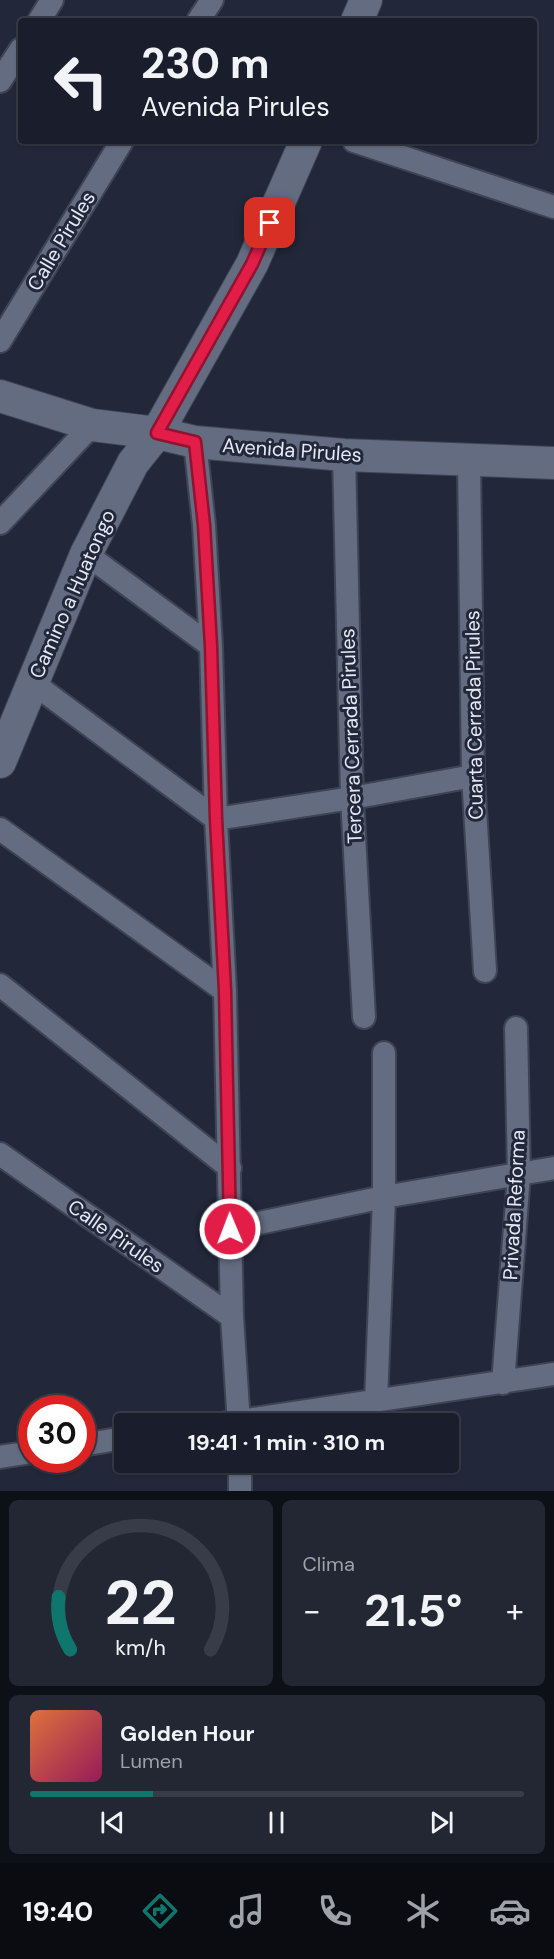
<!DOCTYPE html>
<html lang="es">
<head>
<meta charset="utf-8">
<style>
	body { margin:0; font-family:"DM Sans",sans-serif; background:#232734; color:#f1f3f6; height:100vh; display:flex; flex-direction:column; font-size:22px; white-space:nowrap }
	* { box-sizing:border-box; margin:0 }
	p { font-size:20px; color:#9fa2a9 }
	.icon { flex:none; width:33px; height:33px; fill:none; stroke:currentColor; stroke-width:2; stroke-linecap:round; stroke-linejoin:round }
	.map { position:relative; height:1491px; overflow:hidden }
	.details { display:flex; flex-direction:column; gap:9px; padding:9px; background:#0e1018; flex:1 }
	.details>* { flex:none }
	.guide { position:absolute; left:18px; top:18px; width:519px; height:126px; border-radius:6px; box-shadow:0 2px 4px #0004,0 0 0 2px #383c48; background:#1a1e2c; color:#f1f3f6; overflow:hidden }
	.speed { position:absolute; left:18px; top:1395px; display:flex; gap:12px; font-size:30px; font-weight:700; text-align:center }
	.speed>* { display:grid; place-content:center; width:78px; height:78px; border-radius:50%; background:#1a1e2c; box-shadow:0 2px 4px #0004,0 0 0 2px #383c48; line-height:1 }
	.speed .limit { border:9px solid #d22; background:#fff; color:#111 }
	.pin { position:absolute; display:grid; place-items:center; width:51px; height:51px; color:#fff; margin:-26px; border-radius:12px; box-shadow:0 3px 9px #0006 }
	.me { position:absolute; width:66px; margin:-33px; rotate:359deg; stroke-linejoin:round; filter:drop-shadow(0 0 4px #0008) }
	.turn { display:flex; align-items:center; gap:21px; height:126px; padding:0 24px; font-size:27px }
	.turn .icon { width:78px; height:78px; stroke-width:2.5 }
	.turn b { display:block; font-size:42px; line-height:51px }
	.big { font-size:45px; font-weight:700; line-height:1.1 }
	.details .tile { flex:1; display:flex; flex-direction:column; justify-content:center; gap:9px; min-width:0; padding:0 21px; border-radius:9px; background:#232734 }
	.details .dial { align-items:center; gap:0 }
	.dial svg { height:156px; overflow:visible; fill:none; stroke:#383c48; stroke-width:7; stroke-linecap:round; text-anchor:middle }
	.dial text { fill:#f1f3f6; stroke:none }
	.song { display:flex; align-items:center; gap:18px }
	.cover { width:72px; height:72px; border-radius:9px; background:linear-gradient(135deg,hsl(20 70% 55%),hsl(330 70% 35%)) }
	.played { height:6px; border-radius:3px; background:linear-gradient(90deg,#0f766e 25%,#383c48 25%) }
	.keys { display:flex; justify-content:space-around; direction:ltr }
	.heat { display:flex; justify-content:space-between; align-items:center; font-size:33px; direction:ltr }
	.details .tiles { flex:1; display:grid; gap:9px; grid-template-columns:1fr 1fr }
	.tile:last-child { grid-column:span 2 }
	.trip { position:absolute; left:114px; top:1413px; width:345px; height:60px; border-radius:6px; background:#1a1e2c; box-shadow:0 2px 4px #0004,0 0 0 2px #383c48; font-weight:700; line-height:60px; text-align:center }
	.dock { display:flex; height:96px; justify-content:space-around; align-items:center; background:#0a0c12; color:#9fa2a9 }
	.dock .icon { width:42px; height:42px }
	.dock .selected { color:#0f766e }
	.dock b { font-size:27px; color:#f1f3f6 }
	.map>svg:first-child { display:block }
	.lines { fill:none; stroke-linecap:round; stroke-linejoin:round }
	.minor-casing { stroke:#3f4453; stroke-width:26 }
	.secondary-casing { stroke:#3f4453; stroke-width:34 }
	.minor { stroke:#646c81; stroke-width:22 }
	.secondary { stroke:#646c81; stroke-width:32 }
	.route-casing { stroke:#92132f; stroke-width:15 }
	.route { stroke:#e11d48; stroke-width:10 }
	.labels { text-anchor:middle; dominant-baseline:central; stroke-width:6; stroke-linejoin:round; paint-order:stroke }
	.street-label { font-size:20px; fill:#e4e9f5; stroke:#22283a }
</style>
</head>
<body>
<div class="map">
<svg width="554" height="1491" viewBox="0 0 554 1491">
	<rect width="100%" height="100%" fill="#22283a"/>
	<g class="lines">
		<g class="minor-casing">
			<path id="minor" d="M39 21 52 0
				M198 21 212 0
				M0 81 21 49
				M354 141 554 207
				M0 341 122 141
				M195 442 204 525 211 646 216 819 225 991 232 1317 239 1424
				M344 455 352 798 364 1017
				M469 460 473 776 485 971
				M0 523 92 425
				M86 554 211 646
				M33 683 216 819
				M216 819 352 798 473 776
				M0 829 225 991
				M0 985 230 1168
				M0 1154 232 1317
				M230 1229 384 1197 554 1168
				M503 1383 519 1175 516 1028
				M376 1402 384 1197V1053
				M226 1423 554 1374
				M82 1445 124 1438
				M0 1457 32 1452
				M240 1462V1491"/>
		</g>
		<g class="secondary-casing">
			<path id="secondary" d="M357 21 366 0
				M0 396 92 425 157 433 195 442 344 455 554 463
				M0 762 86 554 133 463 157 433 252 264 306 141"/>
		</g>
		<use href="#minor" class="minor"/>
		<use href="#secondary" class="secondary"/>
	</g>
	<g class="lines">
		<g class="route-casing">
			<path id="route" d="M230 1229 225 991 216 819 211 646 204 525 195 442 157 433 252 264 270 223"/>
		</g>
		<use href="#route" class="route"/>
	</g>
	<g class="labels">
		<g class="street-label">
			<text transform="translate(61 241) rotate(-59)">Calle Pirules</text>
			<text transform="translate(292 450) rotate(4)">Avenida Pirules</text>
			<text transform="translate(72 594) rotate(-66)">Camino a Huatongo</text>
			<text transform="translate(474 715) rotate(-91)">Cuarta Cerrada Pirules</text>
			<text transform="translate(351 736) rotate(-92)">Tercera Cerrada Pirules</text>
			<text transform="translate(514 1205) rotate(-87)">Privada Reforma</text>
			<text transform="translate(116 1236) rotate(35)">Calle Pirules</text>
		</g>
	</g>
</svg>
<div class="speed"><div class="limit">30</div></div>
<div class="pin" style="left:270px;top:223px;background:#d93025"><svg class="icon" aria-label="arrive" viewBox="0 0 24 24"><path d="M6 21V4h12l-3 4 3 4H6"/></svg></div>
<svg class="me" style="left:230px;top:1229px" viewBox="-20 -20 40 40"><circle r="17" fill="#e11d48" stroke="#fff" stroke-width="3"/><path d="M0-11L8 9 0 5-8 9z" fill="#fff"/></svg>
<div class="trip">19:41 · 1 min · 310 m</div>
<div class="guide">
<div class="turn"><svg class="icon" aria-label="left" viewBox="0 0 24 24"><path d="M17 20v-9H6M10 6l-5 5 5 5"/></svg><div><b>230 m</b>Avenida Pirules</div></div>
</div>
</div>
<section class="details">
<div class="tiles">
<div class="tile dial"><svg viewBox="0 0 100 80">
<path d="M14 69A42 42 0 1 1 86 69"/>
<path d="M14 69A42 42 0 0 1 8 42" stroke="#0f766e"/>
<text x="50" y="56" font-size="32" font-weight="700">22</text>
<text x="50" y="72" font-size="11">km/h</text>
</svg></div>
<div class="tile"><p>Clima</p>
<div class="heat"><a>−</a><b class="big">21.5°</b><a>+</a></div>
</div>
<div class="tile">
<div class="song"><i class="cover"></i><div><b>Golden Hour</b><p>Lumen</p></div></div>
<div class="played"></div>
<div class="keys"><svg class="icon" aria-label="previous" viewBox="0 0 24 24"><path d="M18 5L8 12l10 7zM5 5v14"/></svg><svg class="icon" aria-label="pause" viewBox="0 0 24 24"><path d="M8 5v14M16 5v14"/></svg><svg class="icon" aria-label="next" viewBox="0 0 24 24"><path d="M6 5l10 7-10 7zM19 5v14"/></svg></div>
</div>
</div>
</section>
<nav class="dock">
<b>19:40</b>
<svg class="icon selected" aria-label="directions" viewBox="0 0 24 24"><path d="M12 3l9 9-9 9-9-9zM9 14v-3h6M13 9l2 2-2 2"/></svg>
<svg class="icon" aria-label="music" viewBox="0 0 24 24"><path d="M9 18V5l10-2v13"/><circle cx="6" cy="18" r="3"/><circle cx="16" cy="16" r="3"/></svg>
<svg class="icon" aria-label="phone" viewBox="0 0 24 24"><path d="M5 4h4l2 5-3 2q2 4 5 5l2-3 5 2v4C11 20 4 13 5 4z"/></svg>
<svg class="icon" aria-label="climate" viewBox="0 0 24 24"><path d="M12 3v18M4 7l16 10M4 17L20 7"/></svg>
<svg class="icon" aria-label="car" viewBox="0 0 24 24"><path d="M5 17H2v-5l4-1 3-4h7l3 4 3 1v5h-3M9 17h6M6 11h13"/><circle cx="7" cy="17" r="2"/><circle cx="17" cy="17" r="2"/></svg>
</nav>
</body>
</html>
